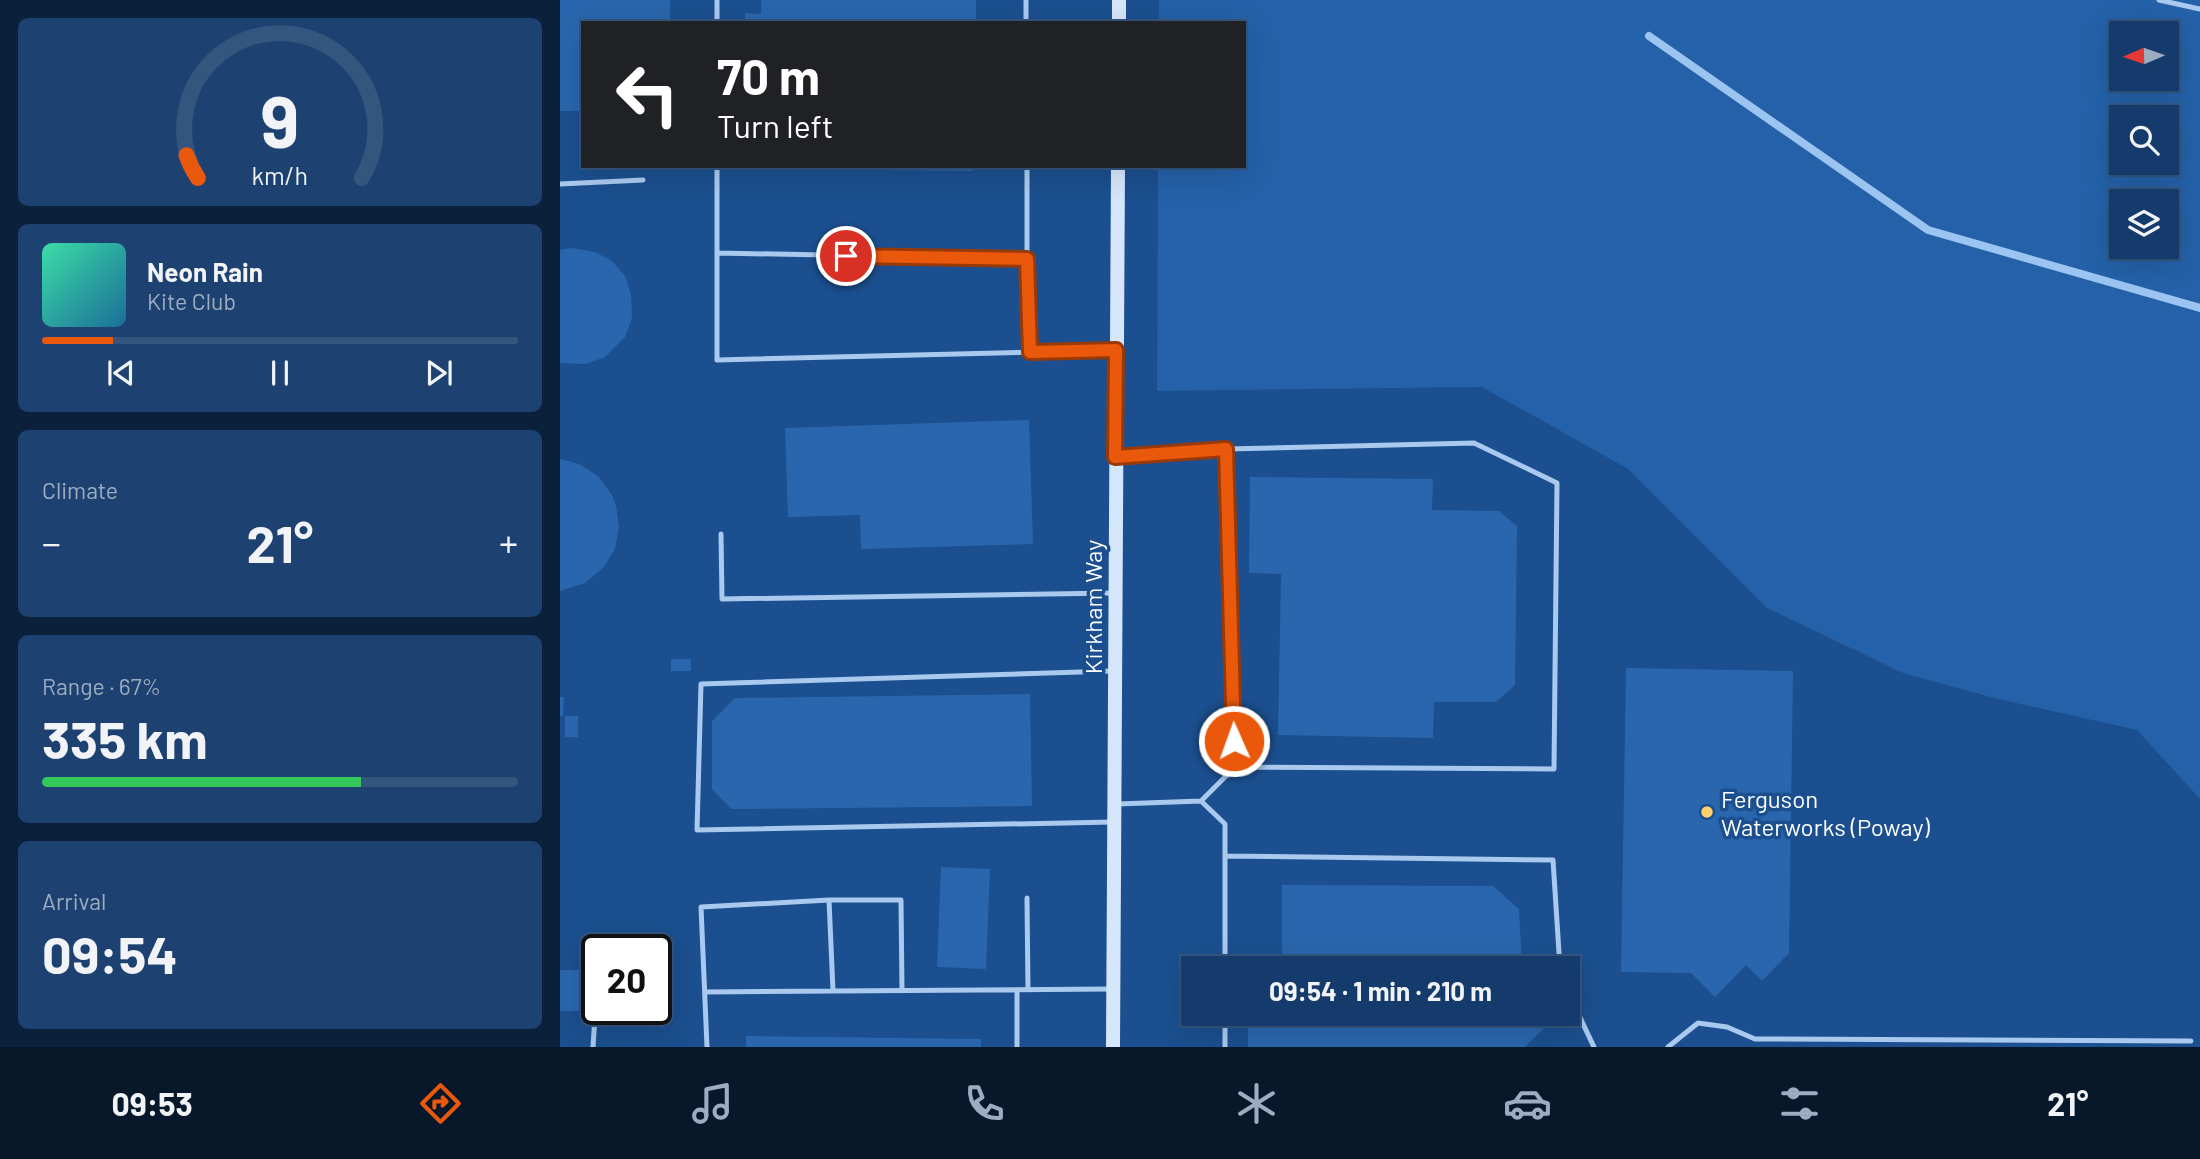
<!DOCTYPE html>
<html lang="en">
<head>
<meta charset="utf-8">
<style>
	body { margin:0; font-family:Barlow,sans-serif; background:#1d4271; color:#f1f3f6; height:100vh; display:flex; flex-direction:column; font-size:26px; white-space:nowrap }
	* { box-sizing:border-box; margin:0 }
	p { font-size:23px; color:#9dadc1 }
	.icon { flex:none; width:38px; height:38px; fill:none; stroke:currentColor; stroke-width:2; stroke-linecap:round; stroke-linejoin:round }
	.map { position:relative; flex:1; overflow:hidden }
	.details { display:flex; flex-direction:column; gap:18px; padding:18px; background:#0b203b; width:560px }
	.details>* { flex:none }
	.hud { position:absolute; left:21px; top:21px; width:665px; height:147px; border-radius:0px; box-shadow:0 7px 28px #0002,0 0 0 2px #33557e; background:#202124; color:#fff; overflow:hidden }
	.needle { width:46px; rotate:268deg }
	.tools { position:absolute; left:1549px; top:21px; display:grid; gap:14px }
	.tools a { display:grid; place-items:center; width:70px; height:70px; border-radius:0px; background:#143b6b; box-shadow:0 7px 28px #0002,0 0 0 2px #33557e; font-size:35px }
	.speed { position:absolute; left:21px; top:934px; display:flex; gap:14px; font-size:35px; font-weight:700; text-align:center }
	.speed>* { display:grid; place-content:center; width:91px; height:91px; border-radius:50%; background:#143b6b; box-shadow:0 7px 28px #0002,0 0 0 2px #33557e; line-height:1 }
	.speed .limit { border:4px solid #111; border-radius:10px; background:#fff; color:#111 }
	.pin { position:absolute; display:grid; place-items:center; width:60px; height:60px; color:#fff; margin:-30px; border:4px solid #fff; border-radius:50%; box-shadow:0 2px 7px #0007 }
	.me { position:absolute; width:77px; margin:-38px; rotate:358deg; stroke-linejoin:round; filter:drop-shadow(0 0 5px #0008) }
	.turn { display:flex; align-items:center; gap:24px; height:147px; padding:0 21px; font-size:32px }
	.turn .icon { width:91px; height:91px; stroke-width:2.5 }
	.turn b { display:block; font-size:49px; line-height:60px }
	.big { font-size:52px; font-weight:700; line-height:1.1 }
	.details .tile { flex:1; display:flex; flex-direction:column; justify-content:center; gap:10px; min-width:0; padding:0 24px; border-radius:10px; background:#1d4271 }
	.details .dial { align-items:center; gap:0 }
	.dial svg { height:182px; overflow:visible; fill:none; stroke:#33557e; stroke-width:7; stroke-linecap:round; text-anchor:middle }
	.dial text { fill:#f1f3f6; stroke:none }
	.song { display:flex; align-items:center; gap:21px }
	.cover { width:84px; height:84px; border-radius:10px; background:linear-gradient(135deg,hsl(160 70% 55%),hsl(200 70% 35%)) }
	.played { height:7px; border-radius:4px; background:linear-gradient(90deg,#ea580c 15%,#33557e 15%) }
	.keys { display:flex; justify-content:space-around; direction:ltr }
	.heat { display:flex; justify-content:space-between; align-items:center; font-size:38px; direction:ltr }
	.charge { height:10px; border-radius:5px; background:linear-gradient(90deg,#34c759 67%,#33557e 0) }
	.trip { position:absolute; left:621px; top:956px; width:399px; height:70px; border-radius:0px; background:#143b6b; box-shadow:0 7px 28px #0002,0 0 0 2px #33557e; font-weight:700; line-height:70px; text-align:center }
	.dock { display:flex; height:112px; justify-content:space-around; align-items:center; background:#08182b; color:#9dadc1 }
	.dock .icon { width:49px; height:49px }
	.dock .on { color:#ea580c }
	.dock b { font-size:32px; color:#f1f3f6 }
	main { display:flex; flex:1; min-height:0 }
	.map>svg:first-child { display:block }
	.green { fill:#2461a8; fill-rule:evenodd }
	.lines { fill:none; stroke-linecap:round; stroke-linejoin:round }
	.stream { stroke:#9cc4f0; stroke-width:8 }
	.building { fill:#2a66ad }
	.service { stroke:#a9c9ee; stroke-width:5 }
	.secondary { stroke:#d6e6fa; stroke-width:14 }
	.route-casing { stroke:#983908; stroke-width:18 }
	.route { stroke:#ea580c; stroke-width:12 }
	.poi-dot { fill:#ffd166; stroke:#1b4f8f; stroke-width:2.5 }
	.labels { text-anchor:middle; dominant-baseline:central; stroke-width:7; stroke-linejoin:round; paint-order:stroke }
	.street-label { font-size:24px; fill:#fff; stroke:#1b4f8f }
	.poi-label { font-size:24px; fill:#fff; stroke:#1b4f8f; text-anchor:start }
</style>
</head>
<body>
<main>
<section class="details">
<div class="tile dial"><svg viewBox="0 0 100 80">
<path d="M14 69A42 42 0 1 1 86 69"/>
<path d="M14 69A42 42 0 0 1 9 59" stroke="#ea580c"/>
<text x="50" y="56" font-size="32" font-weight="700">9</text>
<text x="50" y="72" font-size="11">km/h</text>
</svg></div>
<div class="tile">
<div class="song"><i class="cover"></i><div><b>Neon Rain</b><p>Kite Club</p></div></div>
<div class="played"></div>
<div class="keys"><svg class="icon" aria-label="previous" viewBox="0 0 24 24"><path d="M18 5L8 12l10 7zM5 5v14"/></svg><svg class="icon" aria-label="pause" viewBox="0 0 24 24"><path d="M8 5v14M16 5v14"/></svg><svg class="icon" aria-label="next" viewBox="0 0 24 24"><path d="M6 5l10 7-10 7zM19 5v14"/></svg></div>
</div>
<div class="tile"><p>Climate</p>
<div class="heat"><a>−</a><b class="big">21°</b><a>+</a></div>
</div>
<div class="tile"><p>Range · 67%</p><b class="big">335 km</b><div class="charge"></div></div>
<div class="tile"><p>Arrival</p><b class="big">09:54</b></div>
</section>
<div class="map">
<svg width="1640" height="1047" viewBox="0 0 1640 1047">
	<rect width="100%" height="100%" fill="#1b4f8f"/>
	<path class="green" d="M599 0H1640V799L1577 730 1438 699 1343 673 1207 608 1068 469 922 387 597 391 598 166H684V23H599ZM1561 33H1606V79H1561ZM1561 117H1606V163H1561ZM1561 201H1606V247H1561Z"/>
	<g class="lines">
		<path class="stream" d="M1089 36 1368 230 1640 308"/>
	</g>
	<path class="building" d="M0 0H110V23H23V111H0Z
		M201 0H416V23H185V13L201 14Z
		M113 166H132V170H113Z
		M237 166H414L413 171 237 169Z
		M12 248 35 252 52 261 65 276 71 294 72 318 65 337 45 357 26 364 0 363V250Z
		M469 420 473 544 301 549 300 515 228 517 225 428Z
		M0 459 19 464 38 476 52 495 56 506 59 527 55 549 43 568 25 583 0 591Z
		M690 477 873 479 872 510 939 511 957 526 955 685 936 702H874L873 738 718 735 721 574 689 573Z
		M111 659H131V671H111Z
		M1066 668 1233 671 1229 953 1202 981 1186 965 1155 997 1131 973 1061 972Z
		M470 694 472 806 171 809 152 789V721L175 698Z
		M0 697H4L3 716H0Z
		M5 716H18V737H5Z
		M381 867 430 869 426 969 377 967Z
		M722 885 933 886 959 909 962 968H722Z
		M0 970H24L23 986H29V1011H0Z
		M688 1013H999L965 1047H688Z
		M186 1036 421 1039V1047H186Z"/>
	<g class="lines">
		<path class="service" d="M466 0V23
			M1599 0 1640 9
			M157 23V0
			M157 166V360L556 350
			M467 166V259
			M0 184 83 180
			M157 253 467 259 470 352
			M666 449 914 443 997 483 994 769 675 767
			M559 457 666 449 675 767 641 801
			M161 534 162 599 554 593
			M552 671 141 684 137 830 554 822
			M557 804 641 801 665 824V968
			M665 856 993 860 1000 968
			M467 898 468 990
			M269 900H341L342 991
			M145 992 551 989
			M1008 992 1034 1047
			M665 1013V1047
			M33 1047 37 985
			M147 1047 141 907 269 900 273 991
			M457 1047V990
			M1108 1047 1138 1023 1167 1027 1195 1039 1631 1041"/>
		<path class="secondary" d="M559 23V0
			M553 1047 558 166"/>
	</g>
	<g class="lines">
		<g class="route-casing">
			<path id="route" d="M286 256 467 259 470 352 556 350 555 457 666 449 674 741"/>
		</g>
		<use href="#route" class="route"/>
	</g>
	<circle class="poi-dot" cx="1147" cy="812" r="7"/>
	<g class="labels">
		<g class="street-label">
			<text transform="translate(532 607) rotate(-90)">Kirkham Way</text>
		</g>
		<g class="poi-label">
			<text x="1161" y="798">Ferguson<tspan x="1161" dy="28">Waterworks (Poway)</tspan></text>
		</g>
	</g>
</svg>
<div class="tools">
<a><svg class="needle" viewBox="-14 -14 28 28"><path d="M0-13l5 13h-10z" fill="#e53935"/><path d="M0 13l5-13h-10z" fill="#9dadc1"/></svg></a>
<a><svg class="icon" aria-label="search" viewBox="0 0 24 24"><circle cx="10" cy="10" r="6"/><path d="M15 15l6 6"/></svg></a>
<a><svg class="icon" aria-label="layers" viewBox="0 0 24 24"><path d="M12 4l9 5-9 5-9-5zM3 14l9 5 9-5"/></svg></a>
</div>
<div class="speed"><div class="limit">20</div></div>
<div class="pin" style="left:286px;top:256px;background:#d93025"><svg class="icon" aria-label="arrive" viewBox="0 0 24 24"><path d="M6 21V4h12l-3 4 3 4H6"/></svg></div>
<svg class="me" style="left:674px;top:741px" viewBox="-20 -20 40 40"><circle r="17" fill="#ea580c" stroke="#fff" stroke-width="3"/><path d="M0-11L8 9 0 5-8 9z" fill="#fff"/></svg>
<div class="trip">09:54 · 1 min · 210 m</div>
<div class="hud">
<div class="turn"><svg class="icon" aria-label="left" viewBox="0 0 24 24"><path d="M17 20v-9H6M10 6l-5 5 5 5"/></svg><div><b>70 m</b>Turn left</div></div>
</div>
</div>
</main>
<nav class="dock">
<b>09:53</b>
<svg class="icon on" aria-label="directions" viewBox="0 0 24 24"><path d="M12 3l9 9-9 9-9-9zM9 14v-3h6M13 9l2 2-2 2"/></svg>
<svg class="icon" aria-label="music" viewBox="0 0 24 24"><path d="M9 18V5l10-2v13"/><circle cx="6" cy="18" r="3"/><circle cx="16" cy="16" r="3"/></svg>
<svg class="icon" aria-label="phone" viewBox="0 0 24 24"><path d="M5 4h4l2 5-3 2q2 4 5 5l2-3 5 2v4C11 20 4 13 5 4z"/></svg>
<svg class="icon" aria-label="climate" viewBox="0 0 24 24"><path d="M12 3v18M4 7l16 10M4 17L20 7"/></svg>
<svg class="icon" aria-label="car" viewBox="0 0 24 24"><path d="M5 17H2v-5l4-1 3-4h7l3 4 3 1v5h-3M9 17h6M6 11h13"/><circle cx="7" cy="17" r="2"/><circle cx="17" cy="17" r="2"/></svg>
<svg class="icon" aria-label="filters" viewBox="0 0 24 24"><path d="M4 7h16M4 17h16"/><circle cx="9" cy="7" r="2"/><circle cx="15" cy="17" r="2"/></svg>
<b>21°</b>
</nav>
</body>
</html>
